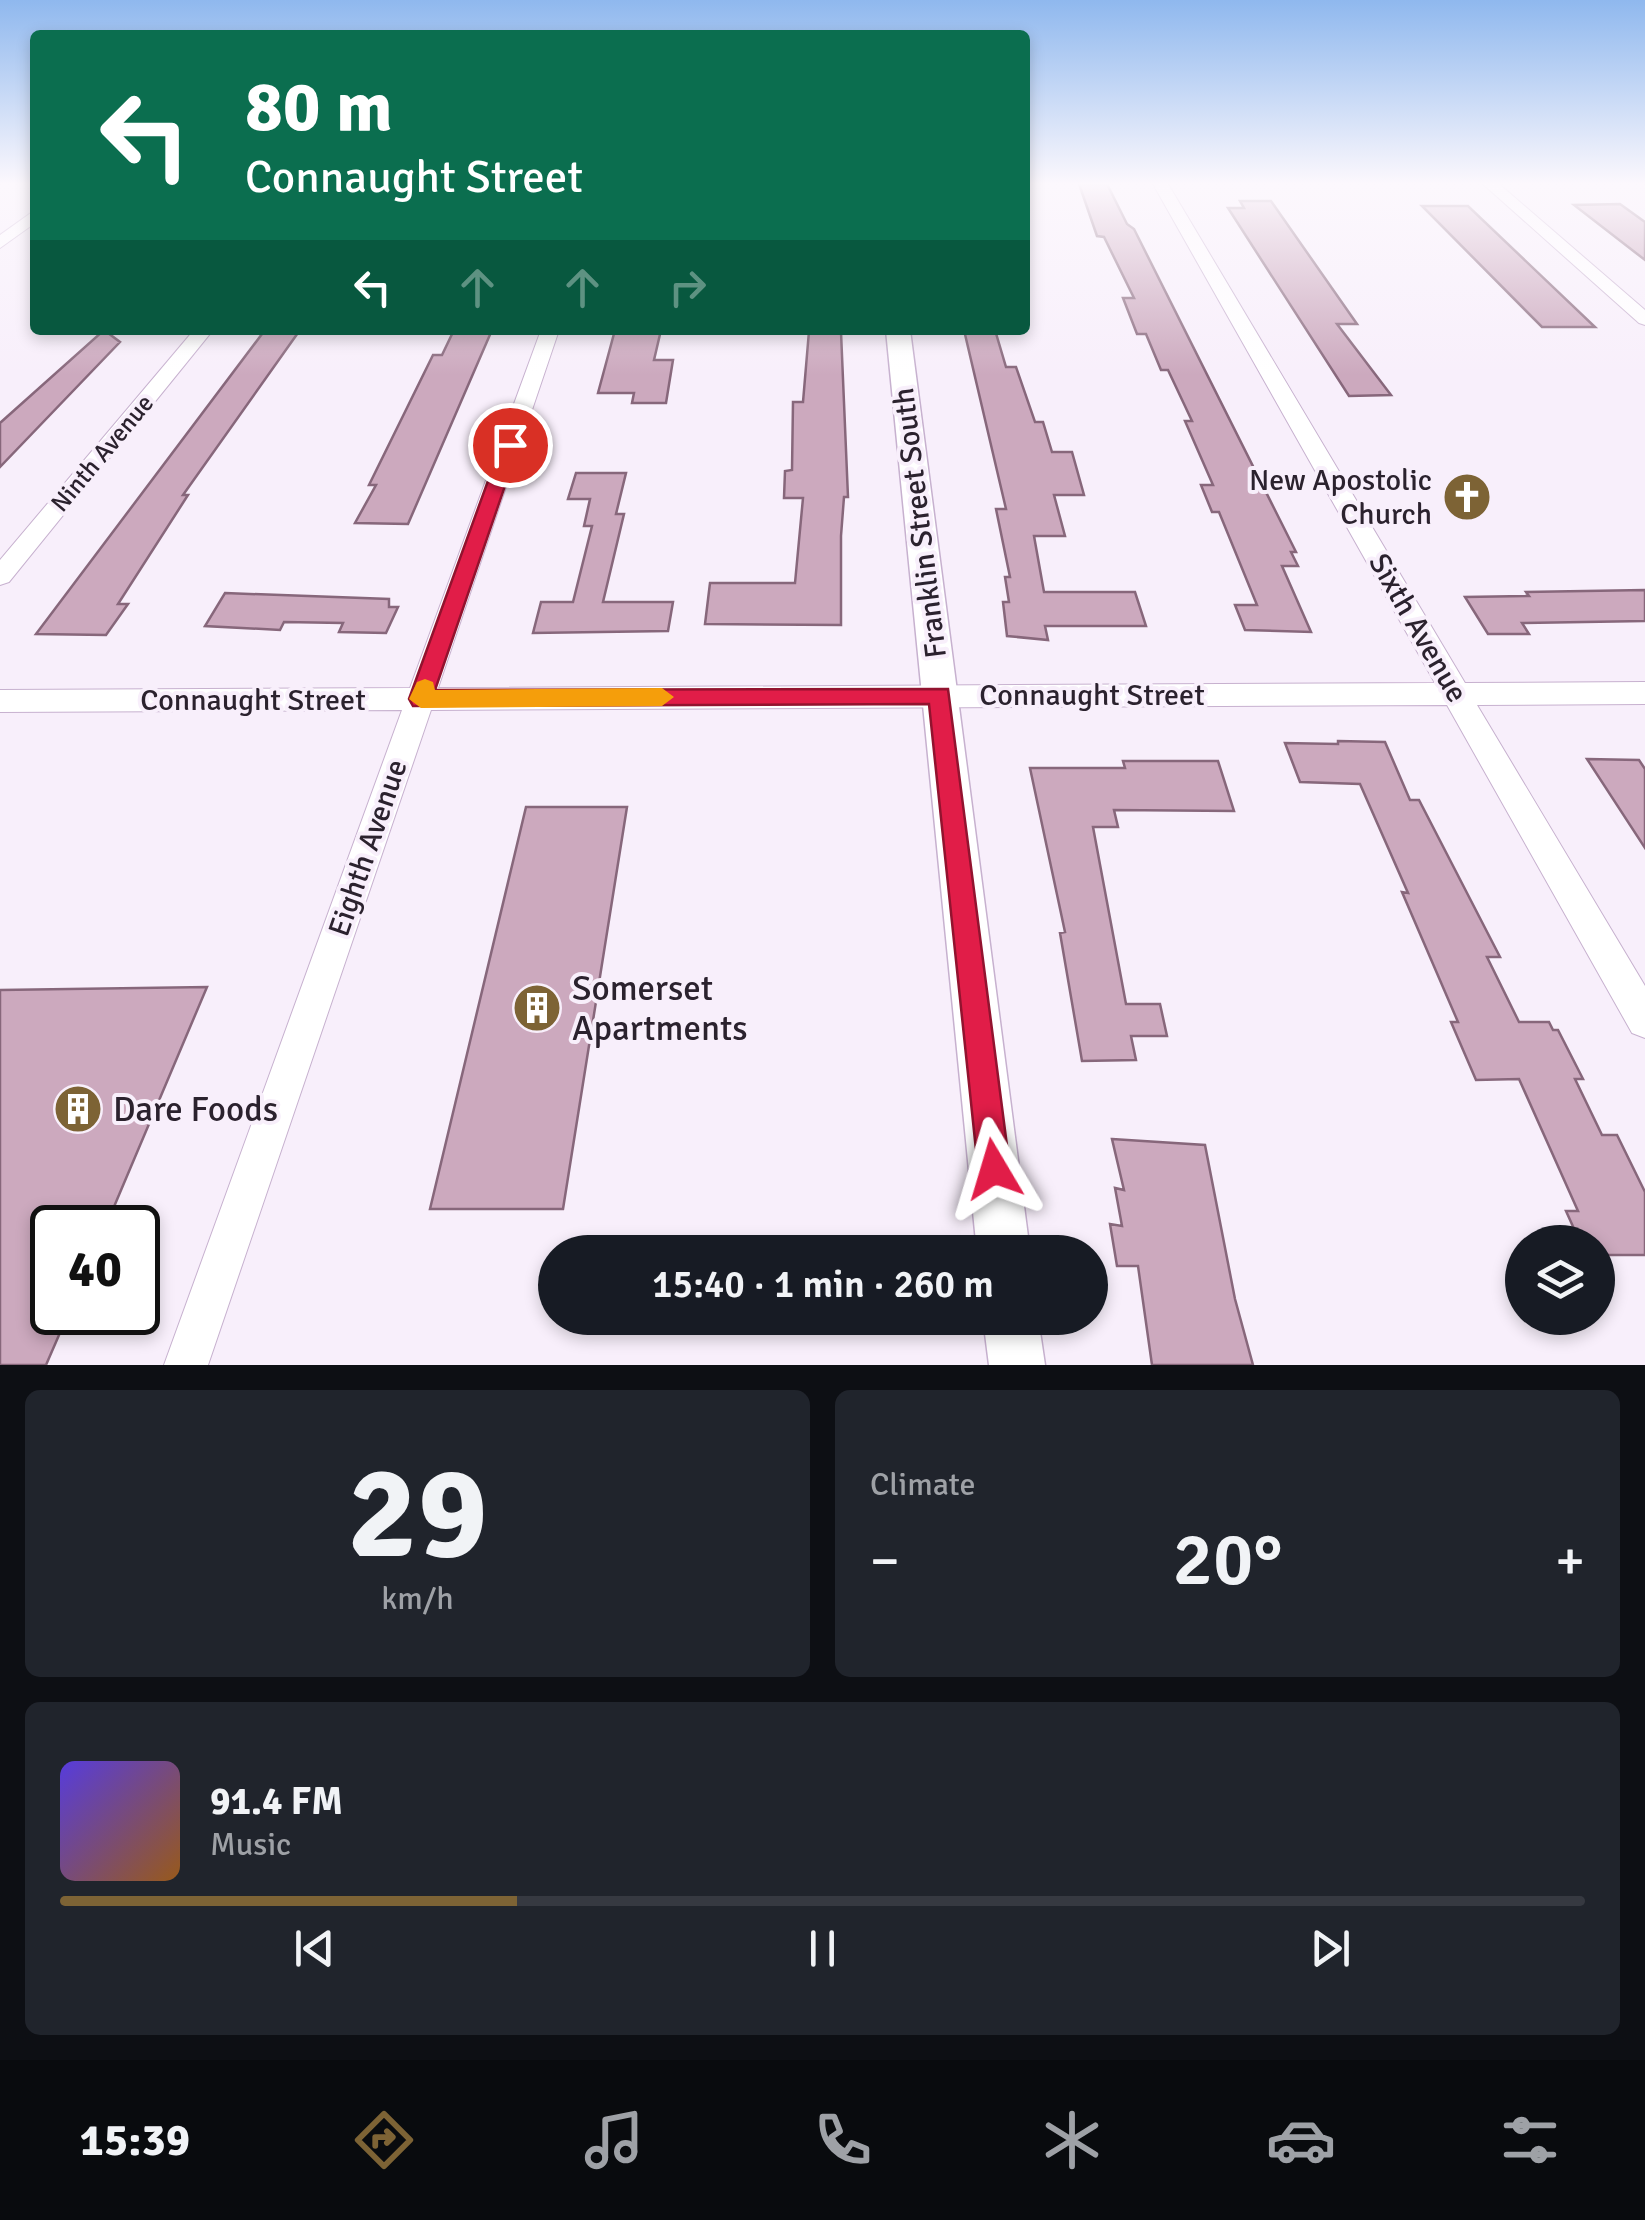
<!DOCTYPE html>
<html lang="en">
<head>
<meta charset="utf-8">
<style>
	body { margin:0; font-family:Signika,sans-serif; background:#20242c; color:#f1f3f6; height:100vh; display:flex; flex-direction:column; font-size:38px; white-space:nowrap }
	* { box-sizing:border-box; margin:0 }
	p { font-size:32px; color:#9ea1a6 }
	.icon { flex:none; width:55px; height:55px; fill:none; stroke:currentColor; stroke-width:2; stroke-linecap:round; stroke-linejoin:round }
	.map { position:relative; height:1365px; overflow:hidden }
	.sheet { display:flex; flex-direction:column; gap:25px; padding:25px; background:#0d0f14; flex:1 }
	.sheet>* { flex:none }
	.banner { position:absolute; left:30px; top:30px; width:1000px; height:305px; border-radius:10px; box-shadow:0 5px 15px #0003; background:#0b6e4f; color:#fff; overflow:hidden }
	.fabs { position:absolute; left:1505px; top:1225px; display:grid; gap:20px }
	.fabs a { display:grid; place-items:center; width:110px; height:110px; border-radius:50%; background:#171b24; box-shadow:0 5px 15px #0003; font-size:50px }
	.speed { position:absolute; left:30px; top:1205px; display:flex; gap:20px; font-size:50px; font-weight:700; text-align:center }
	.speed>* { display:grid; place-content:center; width:130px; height:130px; border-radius:50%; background:#171b24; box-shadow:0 5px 15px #0003; line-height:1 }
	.speed .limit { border:5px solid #111; border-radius:15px; background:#fff; color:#111 }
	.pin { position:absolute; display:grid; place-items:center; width:85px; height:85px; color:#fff; margin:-42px; border:5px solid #fff; border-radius:50%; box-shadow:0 2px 10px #0007 }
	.me { position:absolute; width:110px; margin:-55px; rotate:353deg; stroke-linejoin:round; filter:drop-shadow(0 0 8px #0008) }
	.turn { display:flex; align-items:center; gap:35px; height:210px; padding:0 50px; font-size:45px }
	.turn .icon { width:130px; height:130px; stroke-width:2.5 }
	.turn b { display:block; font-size:70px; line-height:85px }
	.lanes { display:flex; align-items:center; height:95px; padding:0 50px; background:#0003; justify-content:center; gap:50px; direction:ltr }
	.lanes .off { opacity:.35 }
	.big { font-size:75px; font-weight:600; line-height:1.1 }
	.sheet .card { flex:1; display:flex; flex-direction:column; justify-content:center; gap:15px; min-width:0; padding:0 35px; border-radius:15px; background:#20242c }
	.sheet .dial { align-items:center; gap:0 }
	.dial b { font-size:130px; line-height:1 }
	.song { display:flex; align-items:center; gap:30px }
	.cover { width:120px; height:120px; border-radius:15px; background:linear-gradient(135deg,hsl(250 70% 55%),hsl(30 70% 35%)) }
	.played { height:10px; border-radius:5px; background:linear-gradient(90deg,#7d6335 30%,#363941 30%) }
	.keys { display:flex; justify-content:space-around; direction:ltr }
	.heat { display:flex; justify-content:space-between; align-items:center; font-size:55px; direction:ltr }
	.sheet .tiles { flex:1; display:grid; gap:25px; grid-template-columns:1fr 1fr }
	.card:last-child { grid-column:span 2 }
	.trip { position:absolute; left:538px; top:1235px; width:570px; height:100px; border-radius:50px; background:#171b24; box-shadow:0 5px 15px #0003; font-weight:600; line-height:100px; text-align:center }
	.menu { display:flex; height:160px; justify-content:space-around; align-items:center; background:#090b0e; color:#9ea1a6 }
	.menu .icon { width:70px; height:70px }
	.menu .active { color:#7d6335 }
	.menu b { font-size:45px; color:#f1f3f6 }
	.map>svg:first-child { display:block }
	.building { fill:#cca9be; stroke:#87677b; stroke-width:2.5 }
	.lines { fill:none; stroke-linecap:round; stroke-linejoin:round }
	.minor-casing { stroke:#c7b1cf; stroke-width:2 }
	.tertiary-casing { stroke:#c7b1cf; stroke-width:3 }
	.minor { fill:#fff; fill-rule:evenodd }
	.tertiary { fill:#fff; fill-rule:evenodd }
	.route { fill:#e11d48; stroke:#92132f; stroke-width:2.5 }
	.slow { fill:#f59e0b }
	.labels { text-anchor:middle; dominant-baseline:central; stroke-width:8; stroke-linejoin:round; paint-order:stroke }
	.far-street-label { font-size:25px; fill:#2b222e; stroke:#f8effb }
	.poi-label { font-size:30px; fill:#2b222e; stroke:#f8effb; text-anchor:end }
	.street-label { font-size:30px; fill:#2b222e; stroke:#f8effb }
	.near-poi-label { font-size:35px; fill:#2b222e; stroke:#f8effb; text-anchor:start }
</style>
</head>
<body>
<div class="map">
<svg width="1645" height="1365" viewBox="0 0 1645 1365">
	<rect width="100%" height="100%" fill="#f8effb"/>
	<path class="building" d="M1079 184H1107L1127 224 1134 229 1296 552H1291L1298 566H1282L1311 632 1245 630 1235 605H1257L1219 512H1212L1201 485H1213L1185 421H1192L1168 370H1161L1146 334H1137L1123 298H1134L1104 237 1097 236Z
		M1240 201H1271L1357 324H1337L1391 395 1349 396 1228 208H1244Z
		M1620 204 1645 222V260L1574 205Z
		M1422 206H1468L1595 327H1542Z
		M104 330 120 342 0 467V423Z
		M265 330H300L183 495H188L118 604H128L106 635 36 634Z
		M454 330H492L408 524 355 523 376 485H369L433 355H442Z
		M615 330H661L654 360H673L666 403H632L634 393H598Z
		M964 330H995L1006 367H1016L1035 422H1043L1052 452H1072L1084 495H1054L1065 536H1034L1044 592H1135L1146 626H1045L1048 640 1007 636 1003 602H1009L1005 577H1010L996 509H1006Z
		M809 331 841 332 848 497H844L841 536V625L705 624 710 583H795L803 498H784L785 471 792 470 793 402H803Z
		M576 473H626L616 514H624L603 602H673L668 631 533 633 541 602H573L592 526H584L590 499H568Z
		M1645 590V621L1522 623 1529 634H1488L1465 597 1529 596 1526 592Z
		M225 593 389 599V607H398L386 633 339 632 343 623 284 622 280 630 205 626Z
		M1338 741 1385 742 1410 800H1419L1500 957H1487L1519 1022H1549L1553 1030H1558L1583 1079H1575L1602 1135H1617L1645 1192V1255H1603L1598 1242H1580L1566 1211H1578L1519 1079 1476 1080 1451 1022H1458L1402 892 1408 893 1360 784 1300 782 1285 743 1338 744Z
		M1587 759 1639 760 1645 769V848Z
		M1123 761H1218L1234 811 1114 810 1118 827H1093L1126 1004H1160L1167 1036H1131L1136 1060 1082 1061 1060 933 1065 932 1030 768H1125Z
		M526 807H627L563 1209H430Z
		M207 987 105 1228H52V1312H69L46 1365H0V990Z
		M1112 1139 1205 1145 1235 1299 1253 1365H1152L1138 1266H1117L1110 1224 1122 1226 1115 1188 1124 1190Z"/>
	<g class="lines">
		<g class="minor-casing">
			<path id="minor" d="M1153 184H1168L1465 683 1645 682V704L1477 705 1645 986V1038L1632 1033 1447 705 431 710 208 1365H164L402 710 0 712V690L410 688 541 330H559L438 688 1435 683Z
				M1483 184H1499L1645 310V325L1639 323Z
				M35 210V223L0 248V235Z
				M194 330H213L9 582 0 585V560Z"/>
		</g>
		<g class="tertiary-casing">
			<path id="tertiary" d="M886 330H910L1030 1252H977Z
				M983 1318H1038L1045 1365H989Z"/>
		</g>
		<use href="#minor" class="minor"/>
		<use href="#tertiary" class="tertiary"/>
	</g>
	<linearGradient id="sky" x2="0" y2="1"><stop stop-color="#8fb8ee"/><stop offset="0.49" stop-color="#fcf8fd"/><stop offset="1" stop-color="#fcf8fd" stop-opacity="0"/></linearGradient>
	<rect width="1645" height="375" fill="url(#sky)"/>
	<path class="route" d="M510 440 519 445 435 690 948 689 1010 1169 1006 1181 994 1186 982 1181 978 1169 929 704 413 706 409 699 501 445Z"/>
	<path class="slow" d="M425 679 433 682 435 690 662 688 674 697 662 706 421 708 409 699 417 682Z"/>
	<defs>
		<g id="church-disc" transform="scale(2.5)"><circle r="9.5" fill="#7d6335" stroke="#f8effb"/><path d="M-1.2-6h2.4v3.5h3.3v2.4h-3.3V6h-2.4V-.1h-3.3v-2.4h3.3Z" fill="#fff"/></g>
		<g id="building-disc" transform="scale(2.5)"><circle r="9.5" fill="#7d6335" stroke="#f8effb"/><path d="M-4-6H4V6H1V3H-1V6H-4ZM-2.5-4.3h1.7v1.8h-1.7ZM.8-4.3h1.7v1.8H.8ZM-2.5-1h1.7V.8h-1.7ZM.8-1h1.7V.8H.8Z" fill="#fff"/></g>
	</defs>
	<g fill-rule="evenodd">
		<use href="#church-disc" x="1467" y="497"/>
		<use href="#building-disc" x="537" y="1008"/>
		<use href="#building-disc" x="78" y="1109"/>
	</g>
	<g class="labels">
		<g class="far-street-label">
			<text transform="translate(102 453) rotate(-50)">Ninth Avenue</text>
		</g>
		<g class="poi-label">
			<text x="1432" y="480">New Apostolic<tspan x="1432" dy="34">Church</tspan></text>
		</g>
		<g class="street-label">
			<text transform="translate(920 523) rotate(-97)">Franklin Street South</text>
			<text transform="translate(1418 628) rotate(60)">Sixth Avenue</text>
			<text x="1092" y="695">Connaught Street</text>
			<text x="253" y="700">Connaught Street</text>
			<text transform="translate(368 848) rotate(-71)">Eighth Avenue</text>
		</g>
		<g class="near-poi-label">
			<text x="572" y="988">Somerset<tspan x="572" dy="40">Apartments</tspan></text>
			<text x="113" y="1109">Dare Foods</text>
		</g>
	</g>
</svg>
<div class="fabs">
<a><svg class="icon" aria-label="layers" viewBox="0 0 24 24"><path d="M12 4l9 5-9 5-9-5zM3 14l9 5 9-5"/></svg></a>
</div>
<div class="speed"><div class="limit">40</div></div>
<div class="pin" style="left:510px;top:445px;background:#d93025"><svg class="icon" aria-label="arrive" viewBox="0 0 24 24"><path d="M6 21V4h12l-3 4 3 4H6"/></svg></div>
<svg class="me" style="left:994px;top:1169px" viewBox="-20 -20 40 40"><path d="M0-17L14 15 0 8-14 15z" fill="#e11d48" stroke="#fff" stroke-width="4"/></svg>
<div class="trip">15:40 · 1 min · 260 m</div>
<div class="banner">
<div class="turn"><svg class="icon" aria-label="left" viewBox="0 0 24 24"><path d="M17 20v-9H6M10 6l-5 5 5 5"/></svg><div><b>80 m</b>Connaught Street</div></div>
<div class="lanes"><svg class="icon" aria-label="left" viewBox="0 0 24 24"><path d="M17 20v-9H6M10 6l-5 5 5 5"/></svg><svg class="icon off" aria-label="ahead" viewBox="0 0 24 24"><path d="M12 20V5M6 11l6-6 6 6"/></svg><svg class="icon off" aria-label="ahead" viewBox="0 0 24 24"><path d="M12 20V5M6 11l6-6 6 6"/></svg><svg class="icon off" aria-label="right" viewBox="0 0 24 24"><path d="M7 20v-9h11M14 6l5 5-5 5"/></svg></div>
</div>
</div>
<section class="sheet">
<div class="tiles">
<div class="card dial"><b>29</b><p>km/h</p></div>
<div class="card"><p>Climate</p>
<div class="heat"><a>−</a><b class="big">20°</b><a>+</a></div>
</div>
<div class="card">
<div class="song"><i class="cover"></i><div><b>91.4 FM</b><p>Music</p></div></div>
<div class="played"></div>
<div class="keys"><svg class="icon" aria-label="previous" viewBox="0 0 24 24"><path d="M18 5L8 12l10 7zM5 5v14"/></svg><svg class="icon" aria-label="pause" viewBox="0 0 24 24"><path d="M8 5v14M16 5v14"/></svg><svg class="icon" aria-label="next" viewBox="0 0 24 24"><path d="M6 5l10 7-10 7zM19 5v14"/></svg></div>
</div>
</div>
</section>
<nav class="menu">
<b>15:39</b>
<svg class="icon active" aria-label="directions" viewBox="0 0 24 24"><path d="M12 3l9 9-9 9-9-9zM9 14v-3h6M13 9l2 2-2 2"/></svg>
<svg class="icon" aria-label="music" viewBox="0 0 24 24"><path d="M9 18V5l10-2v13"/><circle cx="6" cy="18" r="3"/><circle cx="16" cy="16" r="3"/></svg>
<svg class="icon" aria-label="phone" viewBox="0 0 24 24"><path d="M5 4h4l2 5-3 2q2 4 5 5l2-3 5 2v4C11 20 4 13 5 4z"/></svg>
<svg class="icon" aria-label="climate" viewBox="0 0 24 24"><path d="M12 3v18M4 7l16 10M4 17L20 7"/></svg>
<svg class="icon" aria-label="car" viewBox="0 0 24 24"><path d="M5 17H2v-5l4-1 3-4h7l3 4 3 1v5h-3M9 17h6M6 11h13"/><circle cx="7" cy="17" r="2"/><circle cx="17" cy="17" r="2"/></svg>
<svg class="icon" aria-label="filters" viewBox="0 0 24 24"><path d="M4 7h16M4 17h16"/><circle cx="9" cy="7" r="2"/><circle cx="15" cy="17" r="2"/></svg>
</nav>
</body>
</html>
